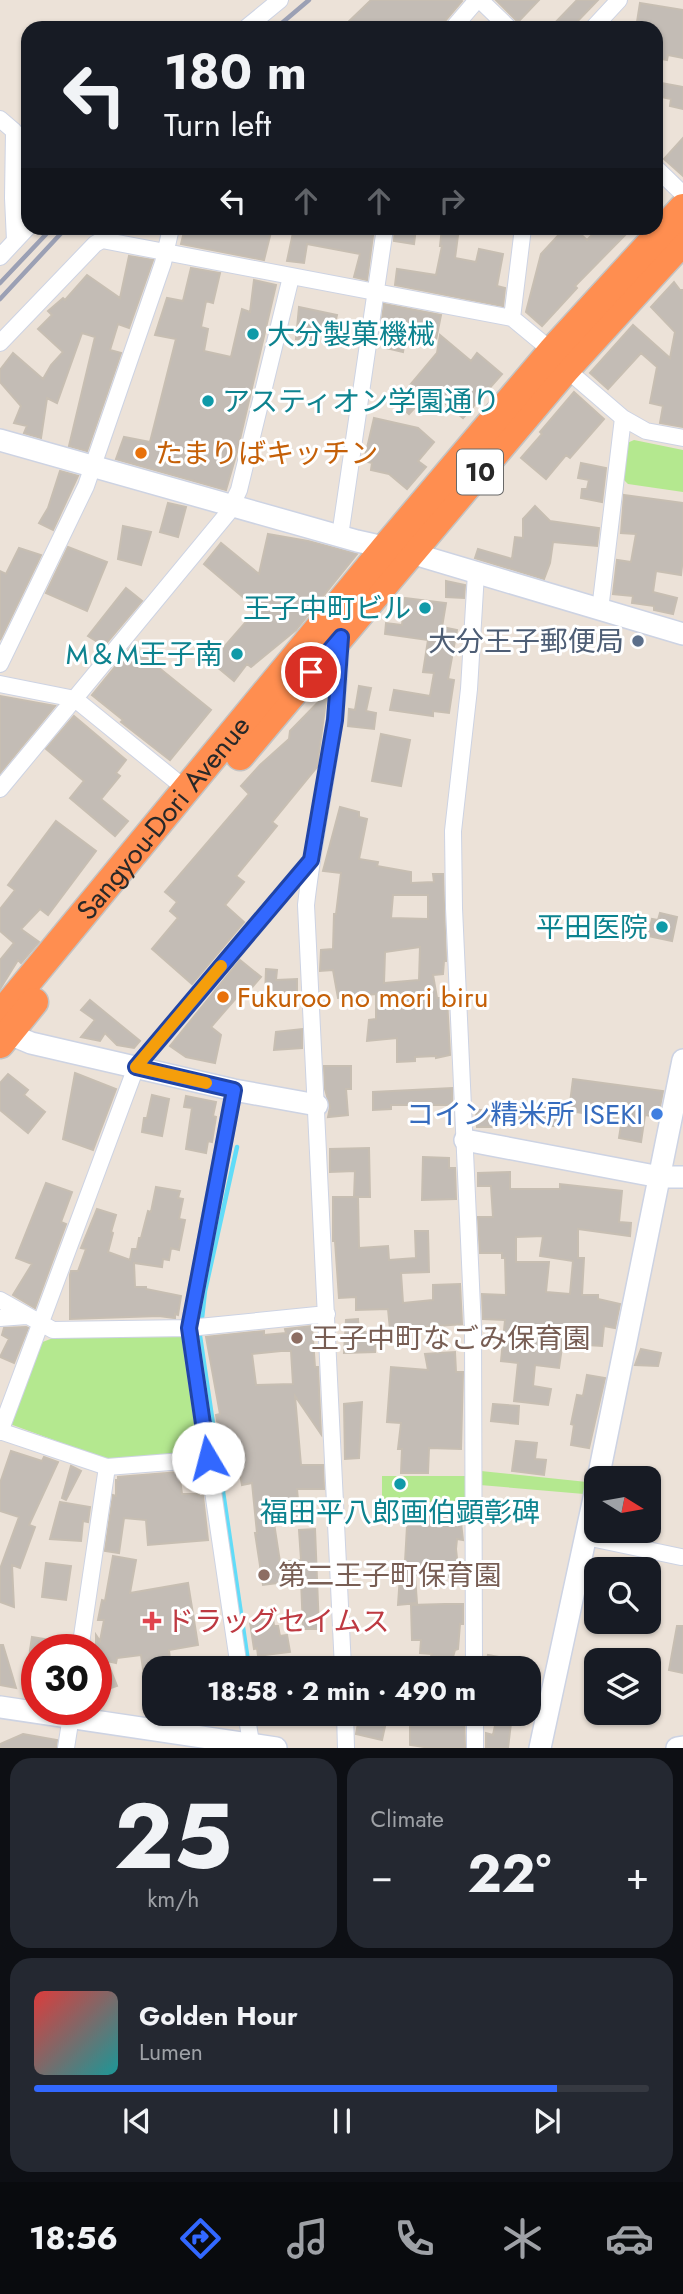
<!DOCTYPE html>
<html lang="en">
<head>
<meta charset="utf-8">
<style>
	body { margin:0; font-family:Jost,"Noto Sans JP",sans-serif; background:#242831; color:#f1f3f6; height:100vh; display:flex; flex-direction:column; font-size:26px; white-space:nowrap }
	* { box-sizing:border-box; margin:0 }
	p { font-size:23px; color:#9ea1a6 }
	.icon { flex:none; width:38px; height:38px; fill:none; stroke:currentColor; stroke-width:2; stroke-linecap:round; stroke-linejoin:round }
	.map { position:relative; height:1748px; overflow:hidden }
	.sheet { display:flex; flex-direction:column; gap:10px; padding:10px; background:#0d0f14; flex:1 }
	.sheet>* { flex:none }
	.guide { position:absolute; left:21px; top:21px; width:642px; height:214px; border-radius:21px; box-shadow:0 2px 5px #0004; background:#171b24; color:#f1f3f6; overflow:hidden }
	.needle { width:46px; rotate:101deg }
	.fabs { position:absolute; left:584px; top:1466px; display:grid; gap:14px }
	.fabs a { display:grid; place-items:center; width:77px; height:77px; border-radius:14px; background:#171b24; box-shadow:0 2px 5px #0004; font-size:35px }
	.speed { position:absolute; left:21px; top:1634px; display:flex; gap:14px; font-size:35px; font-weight:700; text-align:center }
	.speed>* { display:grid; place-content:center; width:91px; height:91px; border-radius:50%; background:#171b24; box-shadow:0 2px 5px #0004; line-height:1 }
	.speed .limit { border:10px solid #d22; background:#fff; color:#111 }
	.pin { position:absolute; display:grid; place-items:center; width:60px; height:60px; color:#fff; margin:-30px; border:4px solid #fff; border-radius:50%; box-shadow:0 2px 7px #0007 }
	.me { position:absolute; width:77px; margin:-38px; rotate:352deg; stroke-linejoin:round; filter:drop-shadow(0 0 5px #0008) }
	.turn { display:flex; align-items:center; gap:24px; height:147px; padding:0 28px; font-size:32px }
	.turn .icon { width:91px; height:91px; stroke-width:2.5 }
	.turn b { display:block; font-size:49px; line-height:60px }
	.lanes { display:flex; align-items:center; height:66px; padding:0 28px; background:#0003; justify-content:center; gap:35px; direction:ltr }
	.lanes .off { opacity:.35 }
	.big { font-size:52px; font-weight:700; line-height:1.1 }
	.sheet .tile { flex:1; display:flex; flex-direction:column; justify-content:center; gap:10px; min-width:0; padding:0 24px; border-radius:21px; background:#242831 }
	.sheet .dial { align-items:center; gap:0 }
	.dial b { font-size:91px; line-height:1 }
	.song { display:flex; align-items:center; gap:21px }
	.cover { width:84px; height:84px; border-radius:10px; background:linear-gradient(135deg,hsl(0 70% 55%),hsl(180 70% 35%)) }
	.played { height:7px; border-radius:4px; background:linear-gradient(90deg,#3268ff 85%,#363941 85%) }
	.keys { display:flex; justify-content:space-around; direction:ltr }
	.heat { display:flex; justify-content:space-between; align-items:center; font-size:38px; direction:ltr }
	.sheet .tiles { flex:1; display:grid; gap:10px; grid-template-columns:1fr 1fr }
	.tile:last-child { grid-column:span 2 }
	.trip { position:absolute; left:142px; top:1656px; width:399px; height:70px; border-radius:21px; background:#171b24; box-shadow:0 2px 5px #0004; font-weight:700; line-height:70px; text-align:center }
	.menu { display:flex; height:112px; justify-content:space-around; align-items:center; background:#090b0e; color:#9ea1a6 }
	.menu .icon { width:49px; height:49px }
	.menu .selected { color:#3268ff }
	.menu b { font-size:32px; color:#f1f3f6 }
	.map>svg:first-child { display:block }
	.green { fill:#b4e88f }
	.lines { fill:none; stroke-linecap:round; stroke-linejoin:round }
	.stream { stroke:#61dcf8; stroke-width:4.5 }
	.building { fill:#c3bcb5; stroke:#c7beb2; stroke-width:2; fill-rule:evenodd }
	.street-casing { stroke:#cdd3e3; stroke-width:18 }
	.secondary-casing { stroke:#cdd3e3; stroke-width:24 }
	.highway-casing { stroke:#c3c3c3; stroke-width:31 }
	.street { stroke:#fff; stroke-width:16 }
	.secondary { stroke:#fff; stroke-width:21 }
	.highway { stroke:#ff8e50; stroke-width:28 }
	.rail { stroke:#9ba0b4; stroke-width:4.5 }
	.route-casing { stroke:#2044a6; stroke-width:18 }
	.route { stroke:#3268ff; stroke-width:12 }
	.slow { stroke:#f59e0b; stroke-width:12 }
	.culture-dot { fill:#0f9aa8; stroke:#fff; stroke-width:2.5 }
	.food-dot { fill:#e8710a; stroke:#fff; stroke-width:2.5 }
	.service-dot { fill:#5c6f8a; stroke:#fff; stroke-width:2.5 }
	.shop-dot { fill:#3f7fe0; stroke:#fff; stroke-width:2.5 }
	.education-dot { fill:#8d6e63; stroke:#fff; stroke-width:2.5 }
	.health-dot { fill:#e0444e; stroke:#fff; stroke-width:2.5 }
	.labels { text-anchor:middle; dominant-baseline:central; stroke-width:6; stroke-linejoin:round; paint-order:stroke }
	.shield { fill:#fff; stroke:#686868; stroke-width:2 }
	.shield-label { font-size:26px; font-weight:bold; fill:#282828 }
	.culture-label { font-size:28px; fill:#0d838f; stroke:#fff; text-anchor:end }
	.food-label { font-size:28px; fill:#c56008; stroke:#fff; text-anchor:start }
	.service-label { font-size:28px; fill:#4e5e75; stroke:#fff; text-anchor:end }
	.street-label { font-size:28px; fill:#282828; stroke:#fff }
	.shop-label { font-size:28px; fill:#366cbe; stroke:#fff; text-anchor:end }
	.education-label { font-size:28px; fill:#785e54; stroke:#fff; text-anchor:start }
	.health-label { font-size:28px; fill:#be3a42; stroke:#fff; text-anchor:start }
</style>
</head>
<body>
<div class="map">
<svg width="683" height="1748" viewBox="0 0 683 1748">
	<rect width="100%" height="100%" fill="#ece2d8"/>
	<path class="green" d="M634 440 683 450V492L628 484 622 478 627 443Z
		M183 1337 199 1452 108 1460 10 1424 40 1343 53 1338Z
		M481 1471 587 1482 584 1494 480 1485Z
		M382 1476H468V1502H382Z"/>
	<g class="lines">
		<path class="stream" d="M237 1147 205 1291 200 1336 249 1668
			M255 1713 257 1724"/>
	</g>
	<path class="building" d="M371 0H461L462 1 445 21 443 28H342Z
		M496 0H539L518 22Z
		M577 0H598L571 28H550Z
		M640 3 683 10V58L668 55 667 60 656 58V28H636Z
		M656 82 683 87V109L670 106 671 99 656 96Z
		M683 138V176L664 159Z
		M185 228H272L264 260 181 244Z
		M294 228H374L367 280 354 277 360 254 307 244 304 263 287 261Z
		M395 228H416L414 244 394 241Z
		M442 228H459L455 258 476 262 479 249 503 254 497 286 505 288 503 306 395 285 397 269 436 275 442 246H440Z
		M565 228H574L587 240 599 228H632L575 286 577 288 542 326 526 312 541 254Z
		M129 256 153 260 129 328 118 324 110 350 121 353 87 451 69 446 95 337 82 333 57 403 47 398 41 438 24 433 27 426 14 423 21 406 0 382V370L13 353 43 379 51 365 63 352 38 329 52 315 48 311 63 298 65 300 87 275 120 298Z
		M191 268 220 273 213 303 206 301 201 327 208 329 204 351 231 357 242 309 250 312 254 280 276 285 237 452 226 490 116 459 124 437 150 442 176 339 155 335 167 298 183 301Z
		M674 282 680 290H683V427L660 423 663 406 650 403 657 367 641 353 608 389 590 373 633 325 670 358 675 332 651 307Z
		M384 304 441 315 436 340 406 334 403 352 386 348 389 330 385 329 386 321 382 320Z
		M299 307 337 315 333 332 319 328 316 341 296 339Z
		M440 335 471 361 477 353 502 374 463 418 430 391 409 414 401 407 405 402 400 397 437 353Z
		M574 392 604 419 570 458 566 455 546 479 521 458 542 434 540 432Z
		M374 418 418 428 434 442 418 461 426 467 407 489 389 474 371 470 372 463 364 461Z
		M581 463 606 468 602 502 581 498 582 489H587L589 480 578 478Z
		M60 471 78 476 53 530 39 523 48 508Z
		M624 495 683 503V557L681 575 656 571 653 592 677 598 673 614 654 610V606L632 603 633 596 613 594 617 560 631 562 636 534 621 533Z
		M168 503 186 507 178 537 160 532Z
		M535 506 550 521 599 528 597 546 553 542 550 563 544 579 475 558 478 549 512 559 515 537 523 538V519Z
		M123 526 151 532 141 565 118 559Z
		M268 534 308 541 357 554 296 630 251 667 247 664 234 681 211 662 257 609 204 564 221 543 259 574Z
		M68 547 107 562 87 611 46 593Z
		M19 548 41 555 0 640V571L6 574Z
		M446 581 465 585 464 598 446 597Z
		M126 588 142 601 104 646 88 636Z
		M405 598 446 603 442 627 457 630 448 679 454 680 449 713 433 711V716L390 710 394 690 430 696 434 673 423 672 428 640 385 634 386 623 402 625Z
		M132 646 211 710 170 760 121 722 123 720 92 695Z
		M359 686 371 688 366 711 376 713 374 729 348 726 349 709 355 710Z
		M327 693 317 767 272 822 277 826 236 876 244 882 225 905 244 922 192 984 152 949 178 918 170 911 177 902 165 892 249 794 241 786 260 765 289 739 290 731Z
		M0 696 55 706 0 773Z
		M74 716 126 760 116 773 120 776 101 799 128 821 115 836 70 798 84 781 46 749Z
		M381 734 410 740 401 786 372 781Z
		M340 807 359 812V817L367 819 359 859 378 862 377 866 411 872V883L434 882 433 874H443L446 961H444L443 974 433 975 437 998H447L450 1055 436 1058V1056L415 1057V1061L397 1062V1038L367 1041 369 1020 376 1019V994L338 998 333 970 320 971 321 950 333 949 334 914H336L341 873 323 871ZM393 895H428V919L391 918ZM420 947 419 980 384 983 385 952Z
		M56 821 96 851 48 915 40 909 21 929 39 942 21 963 18 960 0 989V960L14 943 0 931V909L15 890 8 885Z
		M660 913 677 917 672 941 648 936 652 919 658 920Z
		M240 960 261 977 248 992 244 989 211 1027 221 1035 215 1063 186 1057 170 1046Z
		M266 969 277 970 276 980 297 979V995L265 996Z
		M90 1000 140 1041 134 1048 117 1045 105 1033 100 1041 81 1037 95 1020 81 1010Z
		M302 1029V1048L274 1050 276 1032Z
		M324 1066H351V1089H346L348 1115 328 1117 330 1107 325 1089Z
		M75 1073 116 1089 93 1150 63 1139Z
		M8 1074 28 1090 24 1095 45 1112 28 1133 0 1110V1083Z
		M573 1079 663 1091 658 1117 645 1115 641 1142 619 1138 622 1119 569 1111Z
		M452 1088V1105H391V1109L373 1110V1092Z
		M152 1095 169 1099 162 1136 142 1132 144 1118H147Z
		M186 1096 216 1102 213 1116 216 1117 212 1142 208 1141 206 1153 186 1149 192 1108 184 1107Z
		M510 1108H559V1126H544V1123L493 1124V1127H477L476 1110H510Z
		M369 1148 370 1197H354L355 1171 330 1172V1149Z
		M423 1157 449 1158V1168H455L456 1199 422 1200Z
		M510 1172V1189H560V1184L622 1191 619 1222 631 1223 630 1236 578 1229V1258H584L582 1295H598V1299L620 1304 615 1328 604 1326 602 1346 588 1345 589 1342 563 1340 559 1368 535 1365 533 1386 551 1389 548 1405 514 1401 518 1363 501 1361 505 1320 483 1319 482 1294 506 1295 505 1258H502V1253H480L478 1217H493L491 1186H478V1173ZM543 1236 540 1256 573 1261 570 1294 546 1292 549 1262H516V1237Z
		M46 1183 72 1192 61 1222 66 1224 35 1308 13 1295 32 1264 16 1258Z
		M156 1187 180 1191 178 1198 183 1199 179 1219 185 1220 179 1250 171 1248 169 1260 163 1259 162 1267 134 1263 135 1287H146V1289L181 1296 178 1315 175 1314V1318L159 1316 70 1319V1275L71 1271H78L86 1249 81 1248 97 1209 116 1215 111 1232 113 1233 108 1252 130 1260 132 1249H137L139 1238H141L148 1211 151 1212Z
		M333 1197H358L359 1248 388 1246 389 1260 416 1258 415 1231H428L429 1272 401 1273 403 1303 433 1300V1285L460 1284 462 1324 390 1330 388 1309 356 1310V1297L339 1298 335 1241H333Z
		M358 1319 359 1332H369L371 1336 375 1337V1352L344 1353 346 1320Z
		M312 1326 315 1367H318L321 1434 295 1396 301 1465H323L324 1489H297L300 1521 274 1523 280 1562 301 1560 299 1530 315 1529 319 1629H303L301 1580 263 1585 255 1533H257L252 1483 242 1485 238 1461 225 1463 216 1415 220 1414 206 1337 264 1331V1335L286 1333 285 1329ZM281 1351H291L293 1384 256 1385 252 1354Z
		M26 1327 28 1328 14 1363 0 1357 9 1339 2 1335 4 1328Z
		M641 1349 661 1353 658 1366 635 1365Z
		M455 1352 456 1372H463L461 1449 429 1448 428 1473H401L402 1449H398L401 1423 387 1422 391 1367 428 1370 425 1354Z
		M587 1375 605 1378 589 1448 571 1445 574 1425 571 1424 577 1395 583 1396Z
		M362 1402 359 1458 345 1459 344 1404Z
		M493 1404 519 1406 518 1424 491 1421Z
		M516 1441 537 1443 535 1459 546 1460 544 1475 512 1471Z
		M11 1451 42 1461 44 1457 58 1462 29 1525 35 1527 20 1568 12 1565 14 1607 0 1602V1569L19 1517 0 1511V1483Z
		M71 1466 81 1471 66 1500 62 1498Z
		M179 1472 182 1494H199V1496H203L208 1540 148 1545 146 1520 124 1518 119 1553 105 1551 113 1495 116 1496V1480H118V1477Z
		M60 1502 90 1507 88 1522 83 1521 81 1541 50 1539Z
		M459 1505 463 1540 457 1539 456 1549 459 1577H441L440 1571 415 1575 417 1603 398 1605 400 1575 390 1577V1564L405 1562 407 1526H402L401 1507Z
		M113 1556 136 1560 130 1593 188 1583 198 1645 169 1650 171 1668H154V1697H147L141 1655 117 1658 116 1663 107 1661 117 1686 96 1693V1635L100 1641 104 1620H98L102 1600 105 1601Z
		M46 1563 71 1566 66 1600 42 1597Z
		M445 1604H463V1624H460L458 1649 455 1650 453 1657 431 1656 432 1654 420 1653 421 1640H412L411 1605Z
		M273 1618 274 1626H278L280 1636 287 1635 290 1652 258 1656 257 1648 254 1649 250 1622Z
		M677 1626H683V1673L669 1670Z
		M32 1637 70 1643V1650H30Z
		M0 1645H3L16 1688 0 1685Z
		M30 1651H37V1690L25 1689Z
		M488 1655 527 1662V1668H485Z
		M360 1713H388L382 1740 356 1734Z
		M410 1713H464L465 1748H431L410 1745Z
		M496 1721 511 1723 508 1748H486V1733L493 1735Z
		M23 1734 57 1740 56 1748H0V1744Z"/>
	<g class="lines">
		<g class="street-casing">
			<path id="street" d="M480 0 509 28
				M246 28 280 0
				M453 28 477 0
				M593 28 619 0
				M0 119 14 131 13 198 15 241
				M656 168 683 194
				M0 257 28 227
				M512 318 523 228
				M0 343 95 244 102 240 512 318 552 351
				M566 369 623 418 646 431 683 438
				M340 536 385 228
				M600 610 623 418
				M341 638C340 728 316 815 306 905L343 1668
				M0 664 86 486 163 263 171 228
				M0 684 75 699 187 790
				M0 789 228 513 239 490 291 277
				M234 1090 189 1328 239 1668
				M0 1300 53 1330 189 1328 327 1314
				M0 1318 26 1316
				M0 1431 107 1467 80 1650
				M0 1432 136 1067 311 860
				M107 1467 208 1459
				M586 1537 681 1557
				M474 1668 473 1329 454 908 453 831 469 689 476 573
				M246 1713 252 1748
				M345 1713 346 1748
				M475 1713V1748
				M66 1748 72 1710"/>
		</g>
		<g class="secondary-casing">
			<path id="secondary" d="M0 440 357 541 411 553 683 634
				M0 1030 31 1043 234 1090 317 1105
				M465 1140 660 1177H683
				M598 1479 683 1060
				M0 1707 276 1748
				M540 1748 597 1484
				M677 1748 683 1747"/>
		</g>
		<g class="highway-casing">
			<g id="highway">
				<path d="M240 756 566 369 683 241"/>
				<path id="s1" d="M0 1015 386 547 552 351 683 208"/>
				<path d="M0 1044 34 1002"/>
			</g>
		</g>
		<use href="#street" class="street"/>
		<use href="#secondary" class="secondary"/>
		<use href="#highway" class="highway"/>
		<path class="rail" d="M276 28 309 0
			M0 283 52 228
			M0 299 66 228"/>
	</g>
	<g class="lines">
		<g class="route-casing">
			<path id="route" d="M208 1458 189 1328 234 1090 136 1067 311 860 335 720 341 637 311 672"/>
		</g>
		<use href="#route" class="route"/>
		<path class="slow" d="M206 1083 136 1067 221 966"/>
	</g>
	<g class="culture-dot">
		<circle cx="253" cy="334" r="7"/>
		<circle cx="208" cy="401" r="7"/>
		<circle cx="425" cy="608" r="7"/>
		<circle cx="237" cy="654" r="7"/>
		<circle cx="662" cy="927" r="7"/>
		<circle cx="400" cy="1484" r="7"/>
	</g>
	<g class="food-dot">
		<circle cx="141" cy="453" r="7"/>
		<circle cx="223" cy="997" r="7"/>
	</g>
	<circle class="service-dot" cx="638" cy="641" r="7"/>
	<circle class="shop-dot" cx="657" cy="1114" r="7"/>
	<g class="education-dot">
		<circle cx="297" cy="1338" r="7"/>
		<circle cx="264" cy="1575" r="7"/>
	</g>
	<path class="health-dot" d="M148.5 1610.5h7v7h7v7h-7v7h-7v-7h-7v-7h7z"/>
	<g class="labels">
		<rect class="shield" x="457" y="449.5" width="46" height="45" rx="5"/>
		<g class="shield-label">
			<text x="480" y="472">10</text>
		</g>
		<g class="culture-label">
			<text x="267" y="334" text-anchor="start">大分製菓機械</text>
			<text x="222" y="401" text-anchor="start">アスティオン学園通り</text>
			<text x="411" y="608">王子中町ビル</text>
			<text x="223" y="654">M＆M王子南</text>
			<text x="648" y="927">平田医院</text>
			<text x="400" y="1512" text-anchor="middle">福田平八郎画伯顕彰碑</text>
		</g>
		<g class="food-label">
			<text x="155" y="453">たまりばキッチン</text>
			<text x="237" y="997">Fukuroo no mori biru</text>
		</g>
		<g class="service-label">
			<text x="624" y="641">大分王子郵便局</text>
		</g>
		<g class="street-label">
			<text stroke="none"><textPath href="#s1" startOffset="256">Sangyou-Dori Avenue</textPath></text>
		</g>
		<g class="shop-label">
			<text x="643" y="1114">コイン精米所 ISEKI</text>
		</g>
		<g class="education-label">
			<text x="311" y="1338">王子中町なごみ保育園</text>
			<text x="278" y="1575">第二王子町保育園</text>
		</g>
		<g class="health-label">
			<text x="166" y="1621">ドラッグセイムス</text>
		</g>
	</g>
</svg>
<div class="fabs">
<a><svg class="needle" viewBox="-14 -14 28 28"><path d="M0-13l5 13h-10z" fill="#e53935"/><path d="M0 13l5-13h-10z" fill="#9ea1a6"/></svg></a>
<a><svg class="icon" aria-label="search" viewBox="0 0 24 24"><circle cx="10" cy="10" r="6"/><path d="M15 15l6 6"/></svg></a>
<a><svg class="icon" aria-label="layers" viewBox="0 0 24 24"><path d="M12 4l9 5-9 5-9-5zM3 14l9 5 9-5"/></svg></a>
</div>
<div class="speed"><div class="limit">30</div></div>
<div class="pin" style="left:311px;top:672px;background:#d93025"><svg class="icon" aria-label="arrive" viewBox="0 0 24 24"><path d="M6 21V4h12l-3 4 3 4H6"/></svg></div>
<svg class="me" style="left:208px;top:1458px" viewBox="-20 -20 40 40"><circle r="19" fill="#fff"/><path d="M0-13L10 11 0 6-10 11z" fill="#3268ff"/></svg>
<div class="trip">18:58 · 2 min · 490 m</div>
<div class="guide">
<div class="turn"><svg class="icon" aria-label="left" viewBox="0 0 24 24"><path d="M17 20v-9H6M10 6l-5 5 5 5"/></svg><div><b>180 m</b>Turn left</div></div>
<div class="lanes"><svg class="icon" aria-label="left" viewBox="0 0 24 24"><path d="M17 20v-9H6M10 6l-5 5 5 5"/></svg><svg class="icon off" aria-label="ahead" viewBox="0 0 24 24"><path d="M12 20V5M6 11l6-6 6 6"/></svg><svg class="icon off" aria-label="ahead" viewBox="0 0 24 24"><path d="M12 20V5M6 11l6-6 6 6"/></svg><svg class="icon off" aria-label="right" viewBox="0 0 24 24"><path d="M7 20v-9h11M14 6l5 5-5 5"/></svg></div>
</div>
</div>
<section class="sheet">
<div class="tiles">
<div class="tile dial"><b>25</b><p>km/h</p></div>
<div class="tile"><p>Climate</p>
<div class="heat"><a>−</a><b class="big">22°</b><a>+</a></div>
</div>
<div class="tile">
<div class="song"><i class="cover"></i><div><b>Golden Hour</b><p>Lumen</p></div></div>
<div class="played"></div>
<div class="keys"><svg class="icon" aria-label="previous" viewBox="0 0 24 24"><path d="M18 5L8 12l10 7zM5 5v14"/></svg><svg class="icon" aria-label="pause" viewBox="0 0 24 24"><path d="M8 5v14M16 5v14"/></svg><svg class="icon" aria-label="next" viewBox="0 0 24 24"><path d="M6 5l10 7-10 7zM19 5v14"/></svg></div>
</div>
</div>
</section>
<nav class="menu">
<b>18:56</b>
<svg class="icon selected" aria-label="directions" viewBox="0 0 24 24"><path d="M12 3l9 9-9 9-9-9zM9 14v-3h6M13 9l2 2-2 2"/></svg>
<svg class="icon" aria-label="music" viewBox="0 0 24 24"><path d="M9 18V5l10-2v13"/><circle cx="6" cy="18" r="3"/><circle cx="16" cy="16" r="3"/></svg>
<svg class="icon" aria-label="phone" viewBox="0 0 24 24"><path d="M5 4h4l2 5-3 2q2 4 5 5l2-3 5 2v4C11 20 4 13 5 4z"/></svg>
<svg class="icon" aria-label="climate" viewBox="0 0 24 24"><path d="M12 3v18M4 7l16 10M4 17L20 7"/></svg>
<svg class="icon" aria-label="car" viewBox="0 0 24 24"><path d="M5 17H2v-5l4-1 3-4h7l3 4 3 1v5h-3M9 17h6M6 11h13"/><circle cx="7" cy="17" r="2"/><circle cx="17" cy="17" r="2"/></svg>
</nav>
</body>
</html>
